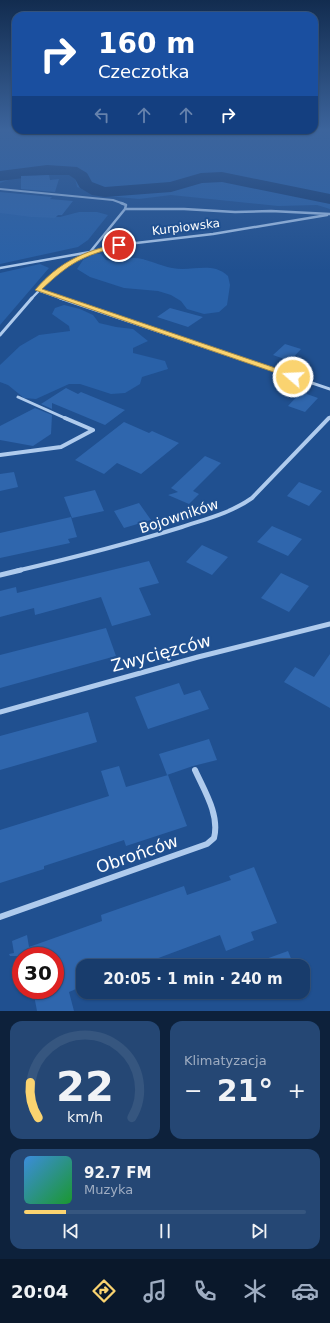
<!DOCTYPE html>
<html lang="pl">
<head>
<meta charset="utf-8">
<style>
	body { margin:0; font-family:"DejaVu Sans",sans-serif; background:#254774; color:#f1f3f6; height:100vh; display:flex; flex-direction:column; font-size:15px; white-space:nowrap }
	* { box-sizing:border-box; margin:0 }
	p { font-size:13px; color:#9fadc2 }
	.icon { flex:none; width:22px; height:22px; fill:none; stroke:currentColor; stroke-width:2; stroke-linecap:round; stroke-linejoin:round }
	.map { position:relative; height:1011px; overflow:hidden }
	.details { display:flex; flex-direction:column; gap:10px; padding:10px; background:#0d213b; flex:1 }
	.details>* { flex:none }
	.hud { position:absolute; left:12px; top:12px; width:306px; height:122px; border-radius:12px; box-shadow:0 1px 3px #0004,0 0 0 1px #36567f; background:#1a4fa0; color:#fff; overflow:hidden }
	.speed { position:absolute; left:12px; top:947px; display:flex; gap:8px; font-size:20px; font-weight:700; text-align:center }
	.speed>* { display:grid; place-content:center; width:52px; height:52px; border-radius:50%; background:#183c6c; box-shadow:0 1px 3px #0004,0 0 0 1px #36567f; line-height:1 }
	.speed .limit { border:6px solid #d22; background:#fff; color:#111 }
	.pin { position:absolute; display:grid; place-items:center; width:34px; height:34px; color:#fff; margin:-17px; border:2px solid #fff; border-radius:50%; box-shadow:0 1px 4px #0007 }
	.me { position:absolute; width:44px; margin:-22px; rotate:289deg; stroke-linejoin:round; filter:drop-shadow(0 0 3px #0008) }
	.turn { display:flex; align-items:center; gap:14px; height:84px; padding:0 20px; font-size:18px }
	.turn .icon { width:52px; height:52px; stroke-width:2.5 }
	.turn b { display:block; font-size:28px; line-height:34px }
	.lanes { display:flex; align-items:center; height:38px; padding:0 20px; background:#0003; justify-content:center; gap:20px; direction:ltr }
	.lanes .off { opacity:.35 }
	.big { font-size:30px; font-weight:700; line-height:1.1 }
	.details .widget { flex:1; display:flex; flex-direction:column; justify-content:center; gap:6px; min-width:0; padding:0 14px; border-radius:12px; background:#254774 }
	.details .dial { align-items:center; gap:0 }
	.dial svg { height:104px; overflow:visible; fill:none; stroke:#36567f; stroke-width:7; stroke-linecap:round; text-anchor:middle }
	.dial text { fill:#f1f3f6; stroke:none }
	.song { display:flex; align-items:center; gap:12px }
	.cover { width:48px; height:48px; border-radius:6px; background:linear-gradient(135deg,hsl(210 70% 55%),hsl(130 70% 35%)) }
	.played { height:4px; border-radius:2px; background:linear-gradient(90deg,#fad370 15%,#36567f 15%) }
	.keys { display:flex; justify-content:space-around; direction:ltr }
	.heat { display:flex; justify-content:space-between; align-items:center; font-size:22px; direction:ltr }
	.details .tiles { flex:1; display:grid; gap:10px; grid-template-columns:1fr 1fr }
	.widget:last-child { grid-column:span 2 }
	.trip { position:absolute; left:76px; top:959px; width:234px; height:40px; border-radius:12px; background:#183c6c; box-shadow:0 1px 3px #0004,0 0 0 1px #36567f; font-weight:700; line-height:40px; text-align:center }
	.tab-bar { display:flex; height:64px; justify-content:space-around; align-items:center; background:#0a182b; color:#9fadc2 }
	.tab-bar .icon { width:28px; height:28px }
	.tab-bar .on { color:#fad370 }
	.tab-bar b { font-size:18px; color:#f1f3f6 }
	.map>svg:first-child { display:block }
	.green { fill:#2961a8 }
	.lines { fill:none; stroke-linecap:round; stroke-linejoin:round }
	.river { fill:#163b6f; fill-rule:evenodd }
	.building { fill:#2f66ad }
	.minor-far5 { stroke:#afcbed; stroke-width:2 }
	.minor-far4 { stroke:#afcbed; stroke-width:2.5 }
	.minor-far3 { stroke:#afcbed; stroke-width:3 }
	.minor-far2 { stroke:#afcbed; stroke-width:4 }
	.minor-far1 { stroke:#afcbed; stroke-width:5 }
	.minor { stroke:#afcbed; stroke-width:6 }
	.route { fill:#fad370; stroke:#a28949 }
	.labels { text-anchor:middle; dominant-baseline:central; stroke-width:4; stroke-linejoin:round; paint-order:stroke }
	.far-street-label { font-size:12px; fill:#fff; stroke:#205090 }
	.street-label { font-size:14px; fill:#fff; stroke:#205090 }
	.near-street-label { font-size:17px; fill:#fff; stroke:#205090 }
</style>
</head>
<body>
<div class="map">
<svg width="330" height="1011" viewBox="0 0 330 1011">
	<rect width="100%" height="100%" fill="#205090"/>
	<path class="green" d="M0 129H330V209L317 205 278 206 171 195 139 199 96 195 77 187 75 178 65 172H53L14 178 0 183Z
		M0 212 49 217H60L79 212H97L108 215 88 240 78 247 0 264Z
		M94 254H101L106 260C115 261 124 258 134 258 146 258 160 266 172 268 192 272 212 261 228 276L230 285 227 305 219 312 204 314 187 309 181 301 171 295 158 291 124 288 90 277 77 269 83 260Z
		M40 264 49 268 0 325V273Z
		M64 305 80 309 93 315 99 323 116 327 133 329 148 341 133 348V353L165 361 168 369 142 377 140 384 125 393 111 394 80 384H69L36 399 24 398 8 385 0 382V365L20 346 39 335 70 331 69 326 52 314 55 308Z"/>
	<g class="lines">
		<path class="river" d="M47 165 77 167 87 173 92 182 105 187 170 182 201 173 222 172 330 194V204L222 182 202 183 171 192 105 197 92 195 80 188 75 179 69 175H47L0 181V171Z"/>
	</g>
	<path class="building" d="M49 175 50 180 59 179 55 192 21 189V176Z
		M0 192 52 197 50 199 73 201 62 215H58L55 218 31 217 0 213Z
		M170 308 203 317 188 327 157 317Z
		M285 344 301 349 290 361 273 355Z
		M66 388 78 394 81 392 125 410 105 425 52 403V409L41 404Z
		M301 392 318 398 305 412 288 406Z
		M35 408 52 415 51 434 33 446 0 440V426Z
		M124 422 149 433 152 431 179 443 141 474 117 463 104 474 75 460Z
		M205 456 221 463 193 491 199 494 189 504 168 495 178 492 171 488Z
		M14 472 18 487 0 491V474Z
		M299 482 322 491 309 506 287 496Z
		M95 490 104 511 72 518 64 497Z
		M139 503 151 520 124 528 114 511Z
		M71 517 77 537 68 539 70 543 0 558V533Z
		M272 526 302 539 288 556 257 542Z
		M202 545 228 557 212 575 186 562Z
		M149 561 159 583 139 588 151 615 112 626 101 597 35 615 34 608 0 617V591L16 587 17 593Z
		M281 573 309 586 289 612 261 598Z
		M106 628 116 656 0 688V655Z
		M330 654V708L284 682 295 667 314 677Z
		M179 683 184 695 200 690 209 709 148 729 135 697Z
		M88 712 97 742 0 770V736Z
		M209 739 217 760 193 766 167 775 159 754Z
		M119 766 126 787 168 775 187 826 126 846 124 840 44 866V869L0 883V830L109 796 101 771Z
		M254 867 277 923 251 932 254 940 226 951 220 935 137 966H83V986L69 992 74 1011H37L33 990H48V992H55V956H10L9 954 14 953 12 941 27 935 29 947 102 921 101 915 184 886 187 895 231 880 229 876Z
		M288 951 294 966H253L252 964Z"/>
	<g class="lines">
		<path class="minor-far5" d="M0 189 113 200 124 204"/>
		<path class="minor-far4" d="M125 209H184L235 212 271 211 330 214
			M0 268 90 252 119 245 213 234 327 215
			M38 290 63 299
			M31 299 60 269 90 252 125 209 126 205 121 203"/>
		<path class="minor-far3" d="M60 298 330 389
			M0 335 32 298
			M18 397 67 419
			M328 419 330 417"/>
		<path class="minor-far2" d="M0 455 61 447 93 430 65 418
			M16 571C72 558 127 544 182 527 206 519 231 513 252 498L329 418"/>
		<path class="minor-far1" d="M0 575 21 570
			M0 712 198 657 330 624"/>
		<path class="minor" d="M0 917 207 844 214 838C220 815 204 790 195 770"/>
	</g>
	<linearGradient id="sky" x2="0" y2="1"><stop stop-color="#122c4f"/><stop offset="0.48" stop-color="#3c649c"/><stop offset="1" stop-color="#3c649c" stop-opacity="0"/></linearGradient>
	<rect width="330" height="271" fill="url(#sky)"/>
	<path class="route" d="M119 243 122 245 121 246C82 256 71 262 42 289L296 375V378H291L35 290C60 261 83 252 119 243Z"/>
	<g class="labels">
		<g class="far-street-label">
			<text transform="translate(186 227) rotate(-7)">Kurpiowska</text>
		</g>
		<g class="street-label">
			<text transform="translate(179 516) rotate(-18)">Bojowników</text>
		</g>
		<g class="near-street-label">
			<text transform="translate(161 653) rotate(-15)">Zwycięzców</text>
			<text transform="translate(137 854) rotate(-19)">Obrońców</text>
		</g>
	</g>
</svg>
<div class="speed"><div class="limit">30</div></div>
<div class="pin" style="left:119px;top:245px;background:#d93025"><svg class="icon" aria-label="arrive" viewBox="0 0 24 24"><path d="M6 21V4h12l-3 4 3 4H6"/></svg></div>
<svg class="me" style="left:293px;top:377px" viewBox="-20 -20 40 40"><circle r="17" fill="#fad370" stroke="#fff" stroke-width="3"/><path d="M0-11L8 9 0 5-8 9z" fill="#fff"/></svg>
<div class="trip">20:05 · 1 min · 240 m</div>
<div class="hud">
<div class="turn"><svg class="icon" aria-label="right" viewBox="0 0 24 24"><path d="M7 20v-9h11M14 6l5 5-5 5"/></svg><div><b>160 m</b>Czeczotka</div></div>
<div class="lanes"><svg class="icon off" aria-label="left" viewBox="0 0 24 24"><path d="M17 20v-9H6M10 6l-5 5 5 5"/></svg><svg class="icon off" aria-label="ahead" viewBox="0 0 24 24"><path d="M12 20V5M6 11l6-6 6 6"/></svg><svg class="icon off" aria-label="ahead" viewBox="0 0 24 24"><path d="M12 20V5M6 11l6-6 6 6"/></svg><svg class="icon" aria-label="right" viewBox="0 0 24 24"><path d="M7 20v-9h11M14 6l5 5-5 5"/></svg></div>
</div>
</div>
<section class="details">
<div class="tiles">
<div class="widget dial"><svg viewBox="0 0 100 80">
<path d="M14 69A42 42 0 1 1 86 69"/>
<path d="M14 69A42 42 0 0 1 8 42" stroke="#fad370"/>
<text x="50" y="56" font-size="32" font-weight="700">22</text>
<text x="50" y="72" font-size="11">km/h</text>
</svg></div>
<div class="widget"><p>Klimatyzacja</p>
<div class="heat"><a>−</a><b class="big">21°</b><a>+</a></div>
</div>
<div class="widget">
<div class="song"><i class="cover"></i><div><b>92.7 FM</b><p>Muzyka</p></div></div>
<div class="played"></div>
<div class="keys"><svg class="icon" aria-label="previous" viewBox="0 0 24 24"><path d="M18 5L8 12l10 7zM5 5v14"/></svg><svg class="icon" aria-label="pause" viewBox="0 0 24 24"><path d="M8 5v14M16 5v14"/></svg><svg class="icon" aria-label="next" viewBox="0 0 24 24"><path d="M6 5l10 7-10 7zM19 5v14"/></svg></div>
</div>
</div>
</section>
<nav class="tab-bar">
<b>20:04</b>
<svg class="icon on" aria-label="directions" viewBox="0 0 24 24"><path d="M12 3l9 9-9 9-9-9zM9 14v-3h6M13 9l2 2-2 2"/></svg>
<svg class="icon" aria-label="music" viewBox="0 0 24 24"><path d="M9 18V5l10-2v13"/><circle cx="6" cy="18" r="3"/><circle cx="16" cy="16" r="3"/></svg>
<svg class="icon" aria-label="phone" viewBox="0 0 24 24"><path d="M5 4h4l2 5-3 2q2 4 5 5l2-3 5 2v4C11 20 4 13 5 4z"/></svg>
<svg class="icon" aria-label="climate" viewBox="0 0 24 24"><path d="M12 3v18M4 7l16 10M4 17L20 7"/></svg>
<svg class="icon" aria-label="car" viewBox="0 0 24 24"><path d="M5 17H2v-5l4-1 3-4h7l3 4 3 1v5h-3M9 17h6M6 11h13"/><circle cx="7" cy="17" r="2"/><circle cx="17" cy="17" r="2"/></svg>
</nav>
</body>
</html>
